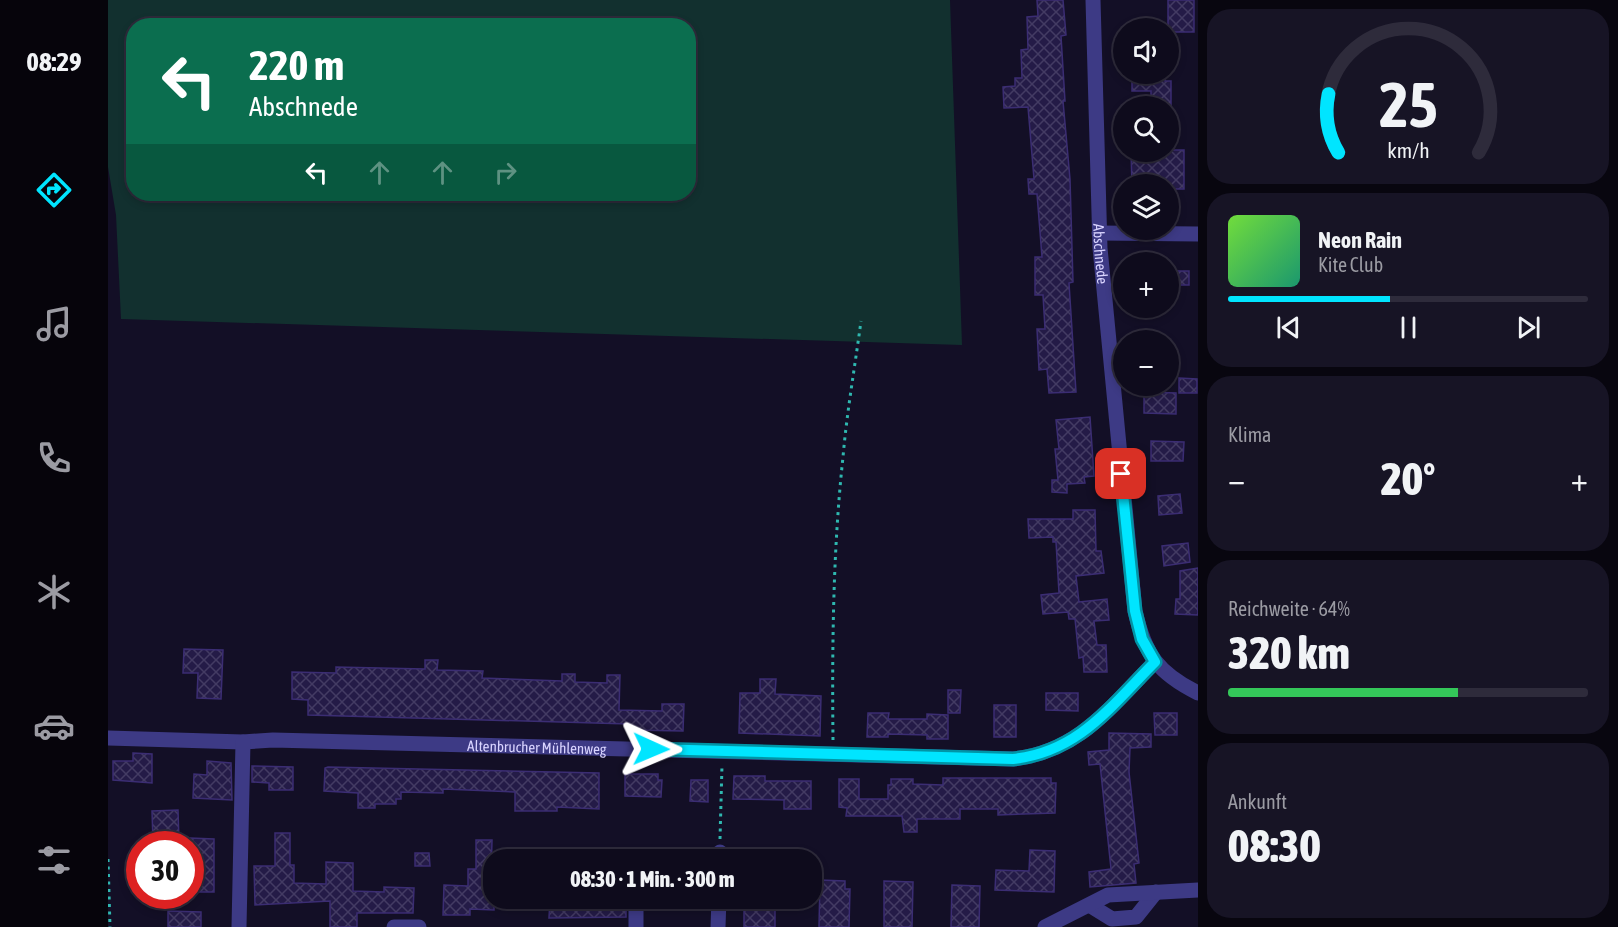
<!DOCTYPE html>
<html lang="de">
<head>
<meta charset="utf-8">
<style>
	body { margin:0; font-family:"Asap Condensed",sans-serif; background:#171425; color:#f1f3f6; height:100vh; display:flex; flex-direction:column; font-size:22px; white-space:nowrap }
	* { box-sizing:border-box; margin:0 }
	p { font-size:20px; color:#9b9ba3 }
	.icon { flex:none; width:33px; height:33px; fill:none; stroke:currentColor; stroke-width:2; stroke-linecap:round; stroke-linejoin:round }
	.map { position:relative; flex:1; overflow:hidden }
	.side { display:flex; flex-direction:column; gap:9px; padding:9px; background:#08060f; width:420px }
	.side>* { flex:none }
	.hud { position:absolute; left:18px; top:18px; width:570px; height:183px; border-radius:24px; box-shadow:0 3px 9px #0003,0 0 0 2px #2e2b3b; background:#0b6e4f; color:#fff; overflow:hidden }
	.buttons { position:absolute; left:1005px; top:18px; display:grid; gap:12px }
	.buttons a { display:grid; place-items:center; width:66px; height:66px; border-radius:50%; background:#0e0b1c; box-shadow:0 3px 9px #0003,0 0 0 2px #2e2b3b; font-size:30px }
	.speed { position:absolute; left:18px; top:831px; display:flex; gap:12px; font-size:30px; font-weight:700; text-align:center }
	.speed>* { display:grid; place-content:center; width:78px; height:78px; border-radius:50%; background:#0e0b1c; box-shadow:0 3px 9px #0003,0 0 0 2px #2e2b3b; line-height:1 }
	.speed .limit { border:9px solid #d22; background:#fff; color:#111 }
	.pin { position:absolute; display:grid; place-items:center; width:51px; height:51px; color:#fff; margin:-26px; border-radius:12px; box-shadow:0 3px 9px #0006 }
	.me { position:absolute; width:66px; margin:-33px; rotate:91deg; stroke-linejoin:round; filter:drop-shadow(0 0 4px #0008) }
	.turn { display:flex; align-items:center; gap:21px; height:126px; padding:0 24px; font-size:27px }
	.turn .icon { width:78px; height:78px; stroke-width:2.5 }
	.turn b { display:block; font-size:42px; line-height:51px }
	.lanes { display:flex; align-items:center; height:57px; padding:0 24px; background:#0003; justify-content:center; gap:30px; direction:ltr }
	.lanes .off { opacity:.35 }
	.big { font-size:45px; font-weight:800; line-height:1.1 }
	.side .widget { flex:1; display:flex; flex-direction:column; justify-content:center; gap:9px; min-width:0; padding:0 21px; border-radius:24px; background:#171425 }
	.side .dial { align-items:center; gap:0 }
	.dial svg { height:156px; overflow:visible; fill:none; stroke:#2e2b3b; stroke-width:7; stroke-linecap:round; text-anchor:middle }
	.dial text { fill:#f1f3f6; stroke:none }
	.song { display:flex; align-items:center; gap:18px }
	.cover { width:72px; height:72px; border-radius:9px; background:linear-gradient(135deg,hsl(100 70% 55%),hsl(160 70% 35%)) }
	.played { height:6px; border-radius:3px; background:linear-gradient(90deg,#00e5ff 45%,#2e2b3b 45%) }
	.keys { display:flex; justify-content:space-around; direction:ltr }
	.heat { display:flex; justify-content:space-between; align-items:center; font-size:33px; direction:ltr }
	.charge { height:9px; border-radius:4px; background:linear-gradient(90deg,#34c759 64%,#2e2b3b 0) }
	.trip { position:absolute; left:375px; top:849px; width:339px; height:60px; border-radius:24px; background:#0e0b1c; box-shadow:0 3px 9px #0003,0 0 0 2px #2e2b3b; font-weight:800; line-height:60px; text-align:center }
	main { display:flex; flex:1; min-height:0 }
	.menu { display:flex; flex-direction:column; width:108px; justify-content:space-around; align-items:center; background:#06040b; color:#9b9ba3 }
	.menu .icon { width:42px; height:42px }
	.menu .on { color:#00e5ff }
	.menu b { font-size:27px; color:#f1f3f6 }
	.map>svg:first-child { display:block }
	.green { fill:#12302f; fill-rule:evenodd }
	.building { fill:url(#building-cross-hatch); stroke:#3b2d73; stroke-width:1.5 }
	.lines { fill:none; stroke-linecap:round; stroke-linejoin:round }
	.path { stroke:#2fb8b0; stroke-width:3; stroke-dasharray:3 4.5; stroke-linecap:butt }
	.street { stroke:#3d3a85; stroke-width:15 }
	.route-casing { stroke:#0095a6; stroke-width:15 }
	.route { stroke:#00e5ff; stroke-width:10 }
	.labels { text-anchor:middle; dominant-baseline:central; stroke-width:6; stroke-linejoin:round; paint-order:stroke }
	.street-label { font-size:15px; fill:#d9d4ff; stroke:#130f26 }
</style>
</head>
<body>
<main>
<nav class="menu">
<b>08:29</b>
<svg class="icon on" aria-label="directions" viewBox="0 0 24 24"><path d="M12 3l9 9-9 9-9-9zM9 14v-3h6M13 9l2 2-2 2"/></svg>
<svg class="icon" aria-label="music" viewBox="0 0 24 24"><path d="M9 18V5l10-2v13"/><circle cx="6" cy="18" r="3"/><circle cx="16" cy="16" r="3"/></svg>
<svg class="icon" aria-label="phone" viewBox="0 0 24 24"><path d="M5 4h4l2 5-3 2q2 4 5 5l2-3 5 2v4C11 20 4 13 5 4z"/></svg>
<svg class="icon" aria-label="climate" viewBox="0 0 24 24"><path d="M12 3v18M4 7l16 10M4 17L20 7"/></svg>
<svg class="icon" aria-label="car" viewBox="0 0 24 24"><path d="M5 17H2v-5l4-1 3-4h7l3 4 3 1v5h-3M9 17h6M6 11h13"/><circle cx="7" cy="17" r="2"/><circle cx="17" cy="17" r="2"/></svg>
<svg class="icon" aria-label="filters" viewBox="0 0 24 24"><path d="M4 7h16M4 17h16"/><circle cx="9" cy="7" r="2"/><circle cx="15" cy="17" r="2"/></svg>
</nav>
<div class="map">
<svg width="1090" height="927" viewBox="0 0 1090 927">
	<defs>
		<pattern id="building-cross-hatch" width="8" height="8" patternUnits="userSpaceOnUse" patternTransform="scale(1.5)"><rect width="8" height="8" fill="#241b47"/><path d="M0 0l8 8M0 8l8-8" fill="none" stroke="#433b63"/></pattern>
	</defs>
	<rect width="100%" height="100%" fill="#130f26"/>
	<path class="green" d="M0 0H842L854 345 13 319 8 215 0 167ZM26 26H580V194H26Z"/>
	<path class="building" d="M929 0H955L958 35 953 36 957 101H955L962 179 965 282 961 283 968 392 941 393 939 369 931 370 929 329H937L935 295H927V257H934L929 194H921L920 179H926L920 107 896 108 895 87 907 86V78H914L913 50 920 49 919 17 930 16Z
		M1060 0H1086V32H1060Z
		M1024 74H1057V81H1063V106H1043V91H1024Z
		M1060 150H1076V189H1060V184H1024L1023 152Z
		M1060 271H1081V285H1060Z
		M1071 378 1089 379V393H1071Z
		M1036 392 1068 393V414L1036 413Z
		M982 417 986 476 976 477 977 483 959 484V493L944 492V480H950L947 449H951L948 420Z
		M1043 441 1076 442 1075 461H1043Z
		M1072 494 1074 513 1051 515 1050 496Z
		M965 510H987L988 551H993L996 573 968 576 971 602 999 599 1001 620 986 621 989 645H998L999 672H976L975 657 971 658 967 619H961L960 612 935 614 933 595 951 593 948 542H945V537L921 538 920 519H965Z
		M1080 543 1082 562 1056 566 1054 546Z
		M1090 568V615L1067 614 1068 599H1072V571Z
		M76 649 115 650 113 699 89 698 90 673H75Z
		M317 660H330L329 670 375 671 374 678 454 681V674H467V682L499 683V675H512L511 710 554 711V704H576L575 731 521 730V724L200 715V700L184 699V672L228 673V667L317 669Z
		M652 679H668L667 694 713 696 712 736 631 733 632 693H652Z
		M840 690H853L852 713H840Z
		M938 693H970V711L938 710Z
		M886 705H908V737H886Z
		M760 713H781L780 719H819V714L840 715V739H819V735L780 734V737H759Z
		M1046 713H1069V735H1047Z
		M1001 733 1043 734V747L1022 748 1021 772 1031 863 1026 864 1028 883 982 887 981 872 1003 869 992 764 981 765 980 752 1001 750Z
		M25 753 44 754V783L5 780V761H25Z
		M99 761 123 763 124 800 85 798 86 774 99 775Z
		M144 766 185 767V790H161V783L144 782Z
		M220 767 491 773V809L449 807V811H407V792L335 789V793L293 792V799H288V804H267V808H250V793L216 791 217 768Z
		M517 774H550V780H554L553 797 517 796Z
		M626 776H657V781H703V809H676V800L625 799Z
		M835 778H943V783H948L947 813 890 815V809H852V819H809V832H796L794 816H738L739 808 731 807V779H751V799H780V785H783V779H805V784L835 785Z
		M583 780H600V802L582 801Z
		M70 810 71 841 45 842 44 811Z
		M167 833H182V865H186V883L218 884V862L245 863V891L276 892V887L306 888 305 913H249V927H222V901L147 905 146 866H167Z
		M82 838 106 839V892H82Z
		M368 840H384L383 881H386V910L362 909V915H335L336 885 360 886V869H368Z
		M922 850 947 851 946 892 887 890 888 870 921 871Z
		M307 853H321L322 866H307Z
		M712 880 737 881V889H742L741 927H711Z
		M776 881 805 882 804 927H776Z
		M844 885 872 886 871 927H843Z
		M442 898H518V917L441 918Z
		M636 898H667V927H636Z
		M60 911 93 912V927H60Z"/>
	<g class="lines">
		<path class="path" d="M725 740C724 645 725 550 735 457 739 411 747 366 753 321
			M612 839 614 765
			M0 859 2 927"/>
		<g class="street">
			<path id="s1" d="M985 0 992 248 1027 611C1037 655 1050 673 1090 693"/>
			<path d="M991 233 1090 234"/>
			<path id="s2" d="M0 738 135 742 165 740 905 759C971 752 1003 706 1047 662"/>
			<path d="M612 860V852"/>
			<path d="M983 906 1004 919 1028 917 1048 892"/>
			<path d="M131 927 135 742"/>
			<path d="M286 927H311"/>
			<path d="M528 927V898"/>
			<path d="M610 927 611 898"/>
			<path d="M937 927 1000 895 1090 890"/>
		</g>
	</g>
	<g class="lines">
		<g class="route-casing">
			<path id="route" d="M543 749 905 759C971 752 1003 706 1047 662L1034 639 1027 611 1013 474"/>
		</g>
		<use href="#route" class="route"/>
	</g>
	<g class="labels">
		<g class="street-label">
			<text stroke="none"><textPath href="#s1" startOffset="254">Abschnede</textPath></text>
			<text stroke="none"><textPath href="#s2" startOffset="429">Altenbrucher Mühlenweg</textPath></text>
		</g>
	</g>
</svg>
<div class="buttons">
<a><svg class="icon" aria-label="sound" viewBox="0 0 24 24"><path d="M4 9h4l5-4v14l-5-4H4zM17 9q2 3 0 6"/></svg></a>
<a><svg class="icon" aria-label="search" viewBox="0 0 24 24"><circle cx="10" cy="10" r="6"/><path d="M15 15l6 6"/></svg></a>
<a><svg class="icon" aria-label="layers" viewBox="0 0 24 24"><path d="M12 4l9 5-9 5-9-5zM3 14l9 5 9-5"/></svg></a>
<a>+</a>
<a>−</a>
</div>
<div class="speed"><div class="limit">30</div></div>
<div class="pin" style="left:1013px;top:474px;background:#d93025"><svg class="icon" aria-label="arrive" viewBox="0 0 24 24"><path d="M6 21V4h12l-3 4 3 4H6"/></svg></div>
<svg class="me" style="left:543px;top:749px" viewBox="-20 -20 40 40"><path d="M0-17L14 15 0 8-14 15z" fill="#00e5ff" stroke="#fff" stroke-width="4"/></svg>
<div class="trip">08:30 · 1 Min. · 300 m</div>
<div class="hud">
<div class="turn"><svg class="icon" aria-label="left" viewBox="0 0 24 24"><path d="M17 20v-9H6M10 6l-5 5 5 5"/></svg><div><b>220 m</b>Abschnede</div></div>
<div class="lanes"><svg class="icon" aria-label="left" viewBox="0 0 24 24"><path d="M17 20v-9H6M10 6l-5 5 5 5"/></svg><svg class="icon off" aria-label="ahead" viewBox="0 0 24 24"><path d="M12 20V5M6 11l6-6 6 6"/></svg><svg class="icon off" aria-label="ahead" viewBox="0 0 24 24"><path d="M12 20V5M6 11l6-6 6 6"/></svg><svg class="icon off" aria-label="right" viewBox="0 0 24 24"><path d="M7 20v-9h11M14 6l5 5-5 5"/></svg></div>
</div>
</div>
<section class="side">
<div class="widget dial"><svg viewBox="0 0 100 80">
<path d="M14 69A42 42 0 1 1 86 69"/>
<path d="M14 69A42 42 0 0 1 9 39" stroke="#00e5ff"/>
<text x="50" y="56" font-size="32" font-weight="700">25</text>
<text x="50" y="72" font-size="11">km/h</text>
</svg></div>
<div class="widget">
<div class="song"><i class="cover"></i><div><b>Neon Rain</b><p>Kite Club</p></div></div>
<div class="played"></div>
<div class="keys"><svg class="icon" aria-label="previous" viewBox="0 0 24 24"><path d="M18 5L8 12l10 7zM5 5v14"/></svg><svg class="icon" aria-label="pause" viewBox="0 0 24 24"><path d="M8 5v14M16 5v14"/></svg><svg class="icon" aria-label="next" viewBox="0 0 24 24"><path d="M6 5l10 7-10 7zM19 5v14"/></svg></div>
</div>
<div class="widget"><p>Klima</p>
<div class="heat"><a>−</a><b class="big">20°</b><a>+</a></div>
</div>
<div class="widget"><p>Reichweite · 64%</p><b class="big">320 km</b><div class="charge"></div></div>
<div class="widget"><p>Ankunft</p><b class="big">08:30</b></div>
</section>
</main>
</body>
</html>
